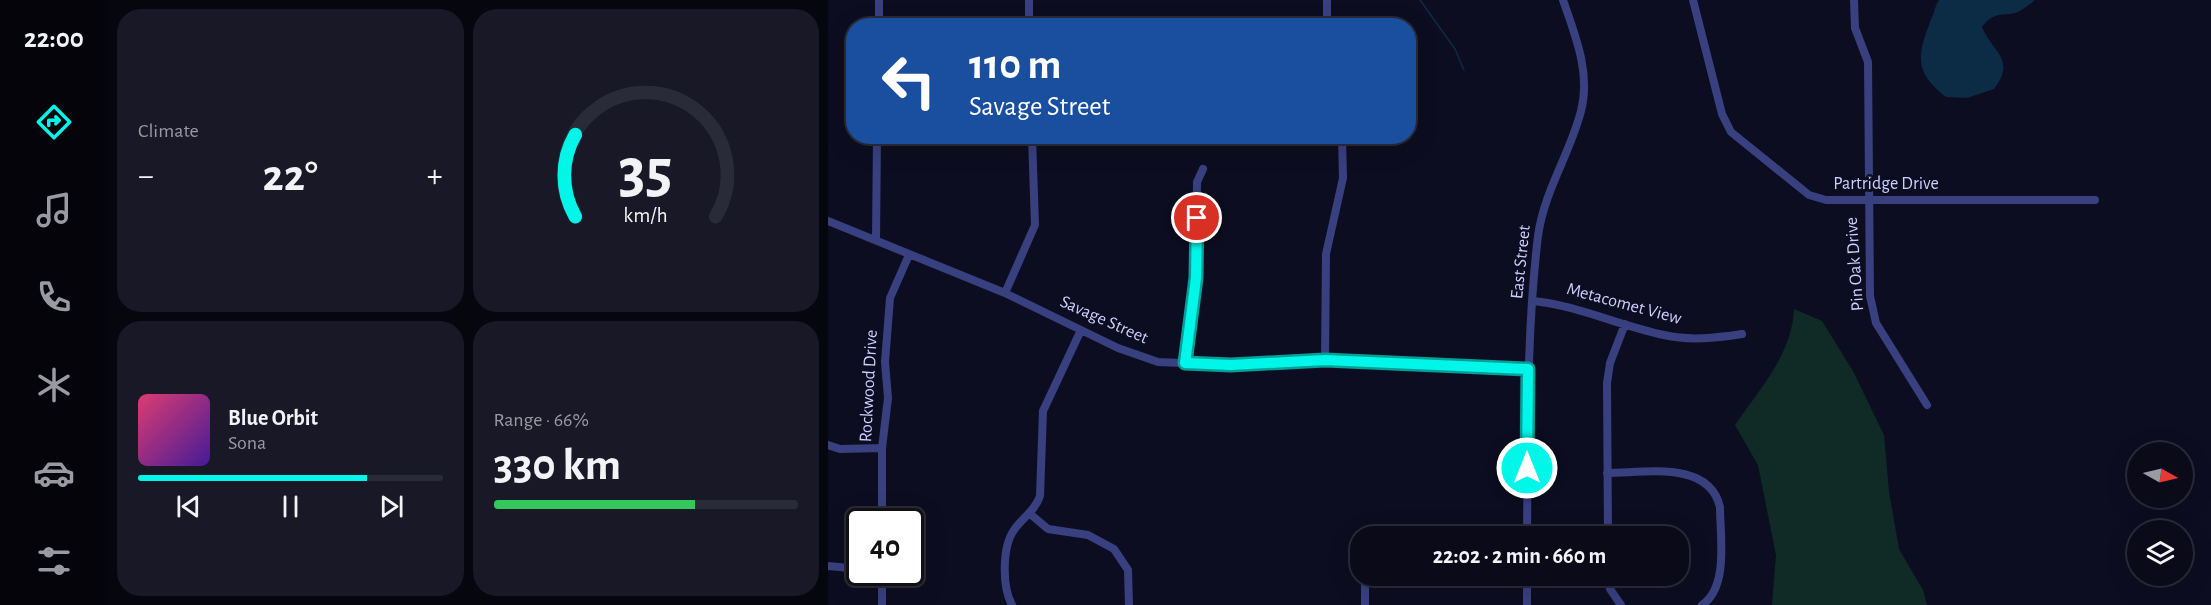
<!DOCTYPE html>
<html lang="en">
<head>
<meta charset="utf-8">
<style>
	body { margin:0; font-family:"Alegreya Sans",sans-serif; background:#181826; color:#f1f3f6; height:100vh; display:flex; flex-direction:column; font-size:22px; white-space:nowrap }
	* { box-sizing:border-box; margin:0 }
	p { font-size:20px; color:#999aa2 }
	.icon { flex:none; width:33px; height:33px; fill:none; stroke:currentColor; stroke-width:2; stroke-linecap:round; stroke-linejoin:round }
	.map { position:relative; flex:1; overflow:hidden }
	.panel { display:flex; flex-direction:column; gap:9px; padding:9px; background:#06060e; width:720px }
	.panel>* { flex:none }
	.hud { position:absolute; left:18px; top:18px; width:570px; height:126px; border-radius:24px; box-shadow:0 6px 24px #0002,0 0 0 2px #2a2b38; background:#1a4fa0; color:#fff; overflow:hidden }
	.needle { width:39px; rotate:98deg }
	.fabs { position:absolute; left:1299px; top:442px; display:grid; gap:12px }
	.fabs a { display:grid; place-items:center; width:66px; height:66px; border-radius:50%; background:#0a0a19; box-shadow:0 6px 24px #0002,0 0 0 2px #2a2b38; font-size:30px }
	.speed { position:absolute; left:18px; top:508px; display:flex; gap:12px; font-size:30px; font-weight:700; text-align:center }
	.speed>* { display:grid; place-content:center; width:78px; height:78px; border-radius:50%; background:#0a0a19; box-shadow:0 6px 24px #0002,0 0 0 2px #2a2b38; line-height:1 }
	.speed .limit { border:3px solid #111; border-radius:9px; background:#fff; color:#111 }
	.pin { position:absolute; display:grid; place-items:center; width:51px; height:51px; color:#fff; margin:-26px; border:3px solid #fff; border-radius:50%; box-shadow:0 2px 6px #0007 }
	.me { position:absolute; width:66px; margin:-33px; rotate:0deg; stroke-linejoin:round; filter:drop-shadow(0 0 4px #0008) }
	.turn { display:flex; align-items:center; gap:21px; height:126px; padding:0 24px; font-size:27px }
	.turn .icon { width:78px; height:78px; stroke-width:2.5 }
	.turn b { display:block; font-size:42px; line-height:51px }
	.big { font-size:45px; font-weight:600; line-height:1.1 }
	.panel .tile { flex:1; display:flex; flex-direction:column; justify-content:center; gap:9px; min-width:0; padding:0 21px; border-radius:24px; background:#181826 }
	.panel .dial { align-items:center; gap:0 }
	.dial svg { height:156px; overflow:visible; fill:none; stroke:#2a2b38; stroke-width:7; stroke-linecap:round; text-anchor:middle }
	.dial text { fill:#f1f3f6; stroke:none }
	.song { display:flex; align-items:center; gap:18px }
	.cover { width:72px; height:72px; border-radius:9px; background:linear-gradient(135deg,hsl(340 70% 55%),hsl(260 70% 35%)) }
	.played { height:6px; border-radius:3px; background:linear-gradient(90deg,#01f6ea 75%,#2a2b38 75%) }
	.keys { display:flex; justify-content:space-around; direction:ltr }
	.heat { display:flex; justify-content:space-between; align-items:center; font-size:33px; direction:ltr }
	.charge { height:9px; border-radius:4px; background:linear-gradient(90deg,#34c759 66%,#2a2b38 0) }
	.panel .tiles { flex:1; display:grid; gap:9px; grid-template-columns:repeat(2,1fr) }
	.trip { position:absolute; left:522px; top:526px; width:339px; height:60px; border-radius:24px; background:#0a0a19; box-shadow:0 6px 24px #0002,0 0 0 2px #2a2b38; font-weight:600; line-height:60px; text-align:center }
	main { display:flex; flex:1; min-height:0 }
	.menu { display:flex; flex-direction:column; width:108px; justify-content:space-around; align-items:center; background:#04040a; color:#999aa2 }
	.menu .icon { width:42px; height:42px }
	.menu .active { color:#01f6ea }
	.menu b { font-size:27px; color:#f1f3f6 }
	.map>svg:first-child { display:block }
	.green { fill:#102b26 }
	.water { fill:#0c2b45 }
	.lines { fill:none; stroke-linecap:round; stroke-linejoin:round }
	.stream { stroke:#0c2b45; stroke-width:1.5 }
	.minor { stroke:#384080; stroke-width:8 }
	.route-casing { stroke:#01a098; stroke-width:15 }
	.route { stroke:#01f6ea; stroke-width:10 }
	.labels { text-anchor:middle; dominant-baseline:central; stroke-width:6; stroke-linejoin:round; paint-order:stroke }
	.street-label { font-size:18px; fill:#cdcfff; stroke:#0d0d21 }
</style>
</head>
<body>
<main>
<nav class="menu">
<b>22:00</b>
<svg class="icon active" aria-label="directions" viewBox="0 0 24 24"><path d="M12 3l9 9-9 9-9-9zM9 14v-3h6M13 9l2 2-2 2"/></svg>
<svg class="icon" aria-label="music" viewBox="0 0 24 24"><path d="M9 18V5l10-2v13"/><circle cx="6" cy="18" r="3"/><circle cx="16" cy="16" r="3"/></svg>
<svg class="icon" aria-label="phone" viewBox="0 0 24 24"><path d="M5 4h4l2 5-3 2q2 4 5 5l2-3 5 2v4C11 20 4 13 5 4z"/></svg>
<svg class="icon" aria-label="climate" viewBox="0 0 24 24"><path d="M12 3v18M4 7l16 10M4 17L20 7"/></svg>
<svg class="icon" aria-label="car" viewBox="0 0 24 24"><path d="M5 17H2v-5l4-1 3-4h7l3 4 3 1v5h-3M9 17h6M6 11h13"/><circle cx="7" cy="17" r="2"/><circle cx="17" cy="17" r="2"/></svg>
<svg class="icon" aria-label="filters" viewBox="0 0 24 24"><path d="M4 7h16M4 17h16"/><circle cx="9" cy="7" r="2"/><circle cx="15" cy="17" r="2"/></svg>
</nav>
<section class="panel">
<div class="tiles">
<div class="tile"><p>Climate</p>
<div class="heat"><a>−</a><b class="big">22°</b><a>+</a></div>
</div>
<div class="tile dial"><svg viewBox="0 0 100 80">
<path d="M14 69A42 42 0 1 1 86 69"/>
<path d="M14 69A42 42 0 0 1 14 27" stroke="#01f6ea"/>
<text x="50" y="56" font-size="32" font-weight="700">35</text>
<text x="50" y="72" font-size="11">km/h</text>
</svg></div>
<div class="tile">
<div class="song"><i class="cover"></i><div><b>Blue Orbit</b><p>Sona</p></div></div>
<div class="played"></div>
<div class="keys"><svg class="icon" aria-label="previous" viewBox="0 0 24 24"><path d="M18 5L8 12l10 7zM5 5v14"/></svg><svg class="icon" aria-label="pause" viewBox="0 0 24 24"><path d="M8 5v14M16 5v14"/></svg><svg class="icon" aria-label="next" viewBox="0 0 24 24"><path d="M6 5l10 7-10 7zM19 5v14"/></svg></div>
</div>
<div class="tile"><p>Range · 66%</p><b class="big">330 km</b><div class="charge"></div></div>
</div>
</section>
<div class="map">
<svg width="1383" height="605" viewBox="0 0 1383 605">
	<rect width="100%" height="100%" fill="#0d0d21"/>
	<path class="green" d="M966 309 994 321 1025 371 1056 435 1061 492 1071 549 1095 590 1099 605H944L948 555 930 465 907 425C932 388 964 355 966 309Z"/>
	<path class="water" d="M1111 0H1207C1202 4 1196 9 1190 12 1177 17 1166 10 1154 27 1164 52 1189 59 1166 89L1139 98 1118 97C1084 71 1090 53 1104 17 1107 11 1107 6 1111 0Z"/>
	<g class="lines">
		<path class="stream" d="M592 0 627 49 636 70"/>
		<path class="minor" d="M201 0V26
			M499 0V26
			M865 0 894 114 903 132 981 195 998 200H1267
			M1026 0 1027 28 1040 62 1042 296 1048 323 1099 405
			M51 26V0
			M0 221 177 293 290 348 330 362 403 365 497 360 700 369
			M48 240 49 136
			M177 293 207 225 204 136
			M706 301C751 306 792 326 836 335 862 341 888 338 914 334
			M497 360 498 254 515 178 514 136
			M357 363 368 278 369 182 375 169
			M0 445 12 449 54 448
			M779 473C817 473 881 460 892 507 892 536 901 587 874 605
			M201 513 220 529 260 535 286 549 300 570 301 605
			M54 522V448L60 398 57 362 62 298 81 255
			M699 537C700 437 698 336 710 236 716 191 742 154 753 111 763 73 747 35 735 0
			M780 537 779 383 782 363 797 324
			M0 566 32 569
			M537 576V605
			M780 576 782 589 793 605
			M54 605V573
			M184 605C174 587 174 547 186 530 194 518 207 511 212 496L215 411 253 330
			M699 605V576"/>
	</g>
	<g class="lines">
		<g class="route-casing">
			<path id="route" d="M369 218 368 278 357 363 403 365 497 360 700 369 699 468"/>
		</g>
		<use href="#route" class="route"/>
	</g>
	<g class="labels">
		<g class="street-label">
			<text x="1058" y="184">Partridge Drive</text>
			<text transform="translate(693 262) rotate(-84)">East Street</text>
			<text transform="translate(1027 264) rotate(-94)">Pin Oak Drive</text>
			<text transform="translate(796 304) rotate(15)">Metacomet View</text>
			<text transform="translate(276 320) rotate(24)">Savage Street</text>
			<text transform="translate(41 386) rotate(-87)">Rockwood Drive</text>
		</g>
	</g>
</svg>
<div class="fabs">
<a><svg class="needle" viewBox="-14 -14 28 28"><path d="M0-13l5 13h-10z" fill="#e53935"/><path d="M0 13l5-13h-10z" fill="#999aa2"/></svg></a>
<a><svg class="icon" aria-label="layers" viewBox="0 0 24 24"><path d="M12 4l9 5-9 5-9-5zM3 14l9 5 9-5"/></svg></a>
</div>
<div class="speed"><div class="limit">40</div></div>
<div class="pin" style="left:369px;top:218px;background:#d93025"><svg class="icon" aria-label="arrive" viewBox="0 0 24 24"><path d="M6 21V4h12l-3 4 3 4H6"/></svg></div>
<svg class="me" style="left:699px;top:468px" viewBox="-20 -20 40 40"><circle r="17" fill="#01f6ea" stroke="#fff" stroke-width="3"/><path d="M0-11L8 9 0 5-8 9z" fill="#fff"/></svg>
<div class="trip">22:02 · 2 min · 660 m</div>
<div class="hud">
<div class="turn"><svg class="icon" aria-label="left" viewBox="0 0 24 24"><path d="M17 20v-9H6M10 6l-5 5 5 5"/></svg><div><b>110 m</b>Savage Street</div></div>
</div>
</div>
</main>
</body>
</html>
